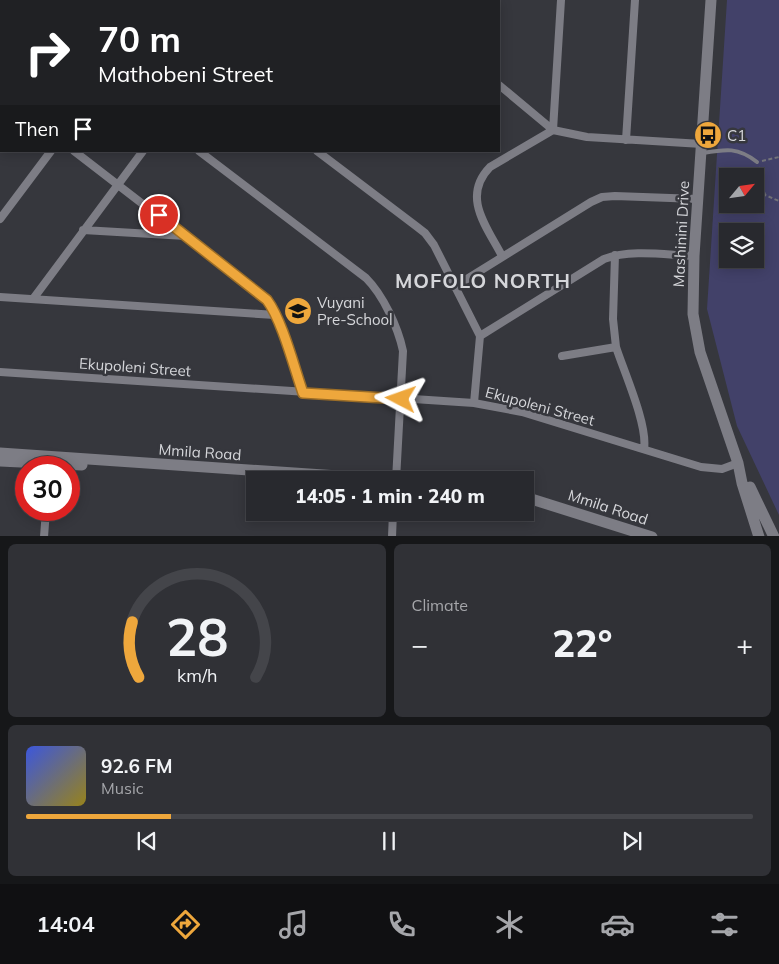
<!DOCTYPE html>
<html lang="en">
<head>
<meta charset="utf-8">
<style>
	body { margin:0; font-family:Mulish,sans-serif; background:#303136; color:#f1f3f6; height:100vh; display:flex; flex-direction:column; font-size:19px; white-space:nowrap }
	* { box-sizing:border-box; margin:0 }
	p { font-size:16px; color:#a5a6aa }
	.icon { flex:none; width:28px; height:28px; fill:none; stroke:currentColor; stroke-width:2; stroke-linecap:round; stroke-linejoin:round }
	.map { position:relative; height:536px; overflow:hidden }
	.sheet { display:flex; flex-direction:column; gap:8px; padding:8px; background:#161719; flex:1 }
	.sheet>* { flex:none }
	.guide { position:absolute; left:0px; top:0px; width:500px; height:152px; box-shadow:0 2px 12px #0003,0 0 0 1px #44454a; background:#202124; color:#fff; overflow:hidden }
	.needle { width:32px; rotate:61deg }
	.fabs { position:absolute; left:719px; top:168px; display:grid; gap:10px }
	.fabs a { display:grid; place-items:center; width:45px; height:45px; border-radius:0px; background:#28292e; box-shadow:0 2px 12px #0003,0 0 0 1px #44454a; font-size:25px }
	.speed { position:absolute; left:15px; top:456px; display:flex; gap:10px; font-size:25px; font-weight:700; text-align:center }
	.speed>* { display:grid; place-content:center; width:65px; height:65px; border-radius:50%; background:#28292e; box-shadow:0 2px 12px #0003,0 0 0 1px #44454a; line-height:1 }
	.speed .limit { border:8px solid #d22; background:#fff; color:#111 }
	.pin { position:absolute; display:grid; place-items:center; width:42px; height:42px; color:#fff; margin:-21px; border:2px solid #fff; border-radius:50%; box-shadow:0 1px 5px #0007 }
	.me { position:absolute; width:55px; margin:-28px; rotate:274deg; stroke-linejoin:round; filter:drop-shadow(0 0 4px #0008) }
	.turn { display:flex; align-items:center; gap:18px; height:105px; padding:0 15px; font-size:22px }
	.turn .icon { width:65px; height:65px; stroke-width:2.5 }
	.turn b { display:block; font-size:35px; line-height:42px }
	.then { display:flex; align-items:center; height:48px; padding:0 15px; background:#0003; gap:10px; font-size:19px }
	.big { font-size:38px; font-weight:800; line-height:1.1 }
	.sheet .widget { flex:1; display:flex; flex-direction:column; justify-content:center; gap:8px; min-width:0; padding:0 18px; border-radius:8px; background:#303136 }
	.sheet .dial { align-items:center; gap:0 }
	.dial svg { height:130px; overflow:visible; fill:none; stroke:#44454a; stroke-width:7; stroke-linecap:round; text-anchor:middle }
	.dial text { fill:#f1f3f6; stroke:none }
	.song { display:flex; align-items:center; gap:15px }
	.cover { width:60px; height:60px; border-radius:8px; background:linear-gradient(135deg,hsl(230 70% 55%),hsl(50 70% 35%)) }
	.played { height:5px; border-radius:2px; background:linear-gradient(90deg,#eea73c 20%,#44454a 20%) }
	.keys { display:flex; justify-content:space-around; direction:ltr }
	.heat { display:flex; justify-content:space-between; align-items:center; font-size:28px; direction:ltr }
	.sheet .tiles { flex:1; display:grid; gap:8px; grid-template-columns:1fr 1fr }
	.widget:last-child { grid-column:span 2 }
	.trip { position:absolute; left:246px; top:471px; width:288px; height:50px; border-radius:0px; background:#28292e; box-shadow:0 2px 12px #0003,0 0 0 1px #44454a; font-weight:800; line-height:50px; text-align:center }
	.tabs { display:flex; height:80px; justify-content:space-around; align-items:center; background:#101012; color:#a5a6aa }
	.tabs .icon { width:35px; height:35px }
	.tabs .on { color:#eea73c }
	.tabs b { font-size:22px; color:#f1f3f6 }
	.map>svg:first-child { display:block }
	.green { fill:#424169; fill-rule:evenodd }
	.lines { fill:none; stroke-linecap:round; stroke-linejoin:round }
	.path { stroke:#737479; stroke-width:2; stroke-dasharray:4 2.5; stroke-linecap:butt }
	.lane { stroke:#7d7d85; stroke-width:4 }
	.street { stroke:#7d7d85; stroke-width:8 }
	.secondary { stroke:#7d7d85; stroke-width:11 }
	.route-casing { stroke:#9b6d27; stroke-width:12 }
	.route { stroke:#eea73c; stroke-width:9 }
	.labels { text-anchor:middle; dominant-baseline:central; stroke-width:5; stroke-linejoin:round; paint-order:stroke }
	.poi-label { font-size:15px; fill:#d5d6da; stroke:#36373d; text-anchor:start }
	.street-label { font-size:15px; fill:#d5d6da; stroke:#36373d }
	.district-label { font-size:20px; font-weight:bold; letter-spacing:1px; fill:#d5d6da; stroke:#36373d }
</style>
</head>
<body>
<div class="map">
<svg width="779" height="537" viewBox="0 0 779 537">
	<rect width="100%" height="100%" fill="#36373d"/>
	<path class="green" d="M727 0H779V515L737 426 707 309ZM728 176H755V204H728ZM728 231H755V259H728Z"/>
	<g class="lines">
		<path class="path" d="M762 161 779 157
			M759 167 765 195 779 201"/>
		<path class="lane" d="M703 153C726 149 738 147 757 162"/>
		<path class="street" d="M64 1 65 0
			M175 1 176 0
			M282 1 284 0
			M486 1V0
			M0 82 1 80
			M499 85 553 130 587 137 702 144
			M0 97 1 98
			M626 140 635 0
			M74 151 267 300C282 320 294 367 303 393
			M199 151 366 278C383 295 398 327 403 351L396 480
			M317 151 416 226 425 233 434 245 480 336 474 403
			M0 219 51 151
			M83 230 186 236
			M615 255 613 319 616 347C624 372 648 425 644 449
			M502 256C487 227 461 197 490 167L553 130 561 0
			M454 287 591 202 602 197 615 196 698 199
			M0 297 275 315
			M33 299 143 151
			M480 336 604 259C632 249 665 255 694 256
			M562 356 616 347
			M0 372 474 403 522 412 701 467 722 469 738 463
			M44 537 46 510
			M392 537 393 512"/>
		<path class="secondary" d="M711 0 694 256 693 314 700 352 738 463 742 483 759 537
			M0 453 397 480
			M0 461 82 465
			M750 487 774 537
			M525 497 652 537"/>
	</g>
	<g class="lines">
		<g class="route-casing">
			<path id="route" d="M159 215 267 300C282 320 294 367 303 393L401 399"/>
		</g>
		<use href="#route" class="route"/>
	</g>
	<defs>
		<g id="bus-disc" transform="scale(1.4375)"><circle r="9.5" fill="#eea73c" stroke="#36373d"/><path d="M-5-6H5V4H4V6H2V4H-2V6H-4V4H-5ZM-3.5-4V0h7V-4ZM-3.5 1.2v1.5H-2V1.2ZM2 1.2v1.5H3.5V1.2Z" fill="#111"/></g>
		<g id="school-disc" transform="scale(1.4375)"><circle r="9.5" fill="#eea73c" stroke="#36373d"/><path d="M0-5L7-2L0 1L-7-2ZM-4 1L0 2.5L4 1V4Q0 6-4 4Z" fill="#111"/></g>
	</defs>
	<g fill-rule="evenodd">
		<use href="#bus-disc" x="708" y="135"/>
		<use href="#school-disc" x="298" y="311"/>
	</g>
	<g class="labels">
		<g class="poi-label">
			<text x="727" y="135">C1</text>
			<text x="317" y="302">Vuyani<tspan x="317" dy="17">Pre-School</tspan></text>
		</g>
		<g class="street-label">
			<text transform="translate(681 234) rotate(-87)">Mashinini Drive</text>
			<text transform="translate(135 367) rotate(4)">Ekupoleni Street</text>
			<text transform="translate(540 406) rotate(15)">Ekupoleni Street</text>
			<text transform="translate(200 452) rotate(4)">Mmila Road</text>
			<text transform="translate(608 507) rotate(18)">Mmila Road</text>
		</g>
		<g class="district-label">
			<text x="483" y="280">MOFOLO NORTH</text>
		</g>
	</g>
</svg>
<div class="fabs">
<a><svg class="needle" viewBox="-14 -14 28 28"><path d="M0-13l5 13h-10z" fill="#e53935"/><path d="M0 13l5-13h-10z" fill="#a5a6aa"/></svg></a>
<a><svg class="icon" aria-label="layers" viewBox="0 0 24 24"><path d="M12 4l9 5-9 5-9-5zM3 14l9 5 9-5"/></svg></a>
</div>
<div class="speed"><div class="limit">30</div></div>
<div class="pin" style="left:159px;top:215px;background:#d93025"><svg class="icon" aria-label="arrive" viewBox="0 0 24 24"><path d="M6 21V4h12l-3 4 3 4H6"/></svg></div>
<svg class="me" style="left:401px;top:399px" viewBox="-20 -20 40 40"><path d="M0-17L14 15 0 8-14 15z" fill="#eea73c" stroke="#fff" stroke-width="4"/></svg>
<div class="trip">14:05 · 1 min · 240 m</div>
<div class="guide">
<div class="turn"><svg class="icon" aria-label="right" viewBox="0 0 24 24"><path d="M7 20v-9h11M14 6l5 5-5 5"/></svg><div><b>70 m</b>Mathobeni Street</div></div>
<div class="then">Then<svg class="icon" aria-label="arrive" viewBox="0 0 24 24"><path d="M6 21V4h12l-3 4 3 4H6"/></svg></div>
</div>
</div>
<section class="sheet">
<div class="tiles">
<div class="widget dial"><svg viewBox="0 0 100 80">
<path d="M14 69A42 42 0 1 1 86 69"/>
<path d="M14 69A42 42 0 0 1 10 35" stroke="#eea73c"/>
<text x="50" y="56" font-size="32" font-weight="700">28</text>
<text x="50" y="72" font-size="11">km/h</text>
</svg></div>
<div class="widget"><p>Climate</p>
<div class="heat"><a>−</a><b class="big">22°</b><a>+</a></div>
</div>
<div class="widget">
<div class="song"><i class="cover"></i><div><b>92.6 FM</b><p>Music</p></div></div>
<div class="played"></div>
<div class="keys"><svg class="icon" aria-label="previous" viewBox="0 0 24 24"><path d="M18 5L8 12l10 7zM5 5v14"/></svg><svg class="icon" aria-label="pause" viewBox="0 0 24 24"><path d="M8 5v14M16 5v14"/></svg><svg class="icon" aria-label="next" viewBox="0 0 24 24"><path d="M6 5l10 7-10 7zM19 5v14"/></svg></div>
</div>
</div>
</section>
<nav class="tabs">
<b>14:04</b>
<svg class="icon on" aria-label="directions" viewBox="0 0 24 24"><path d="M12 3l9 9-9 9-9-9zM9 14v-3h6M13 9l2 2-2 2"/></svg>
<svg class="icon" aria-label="music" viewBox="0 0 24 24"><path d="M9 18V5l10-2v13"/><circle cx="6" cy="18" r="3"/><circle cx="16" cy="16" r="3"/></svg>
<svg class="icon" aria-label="phone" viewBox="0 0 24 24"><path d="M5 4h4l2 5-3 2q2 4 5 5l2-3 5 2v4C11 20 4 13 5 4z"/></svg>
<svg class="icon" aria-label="climate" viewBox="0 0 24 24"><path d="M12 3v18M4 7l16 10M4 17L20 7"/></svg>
<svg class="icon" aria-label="car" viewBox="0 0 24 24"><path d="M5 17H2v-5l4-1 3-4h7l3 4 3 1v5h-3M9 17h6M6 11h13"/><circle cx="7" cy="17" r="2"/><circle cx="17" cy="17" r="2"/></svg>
<svg class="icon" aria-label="filters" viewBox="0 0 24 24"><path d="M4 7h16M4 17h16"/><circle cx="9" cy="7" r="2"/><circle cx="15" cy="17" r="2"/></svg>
</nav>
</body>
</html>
